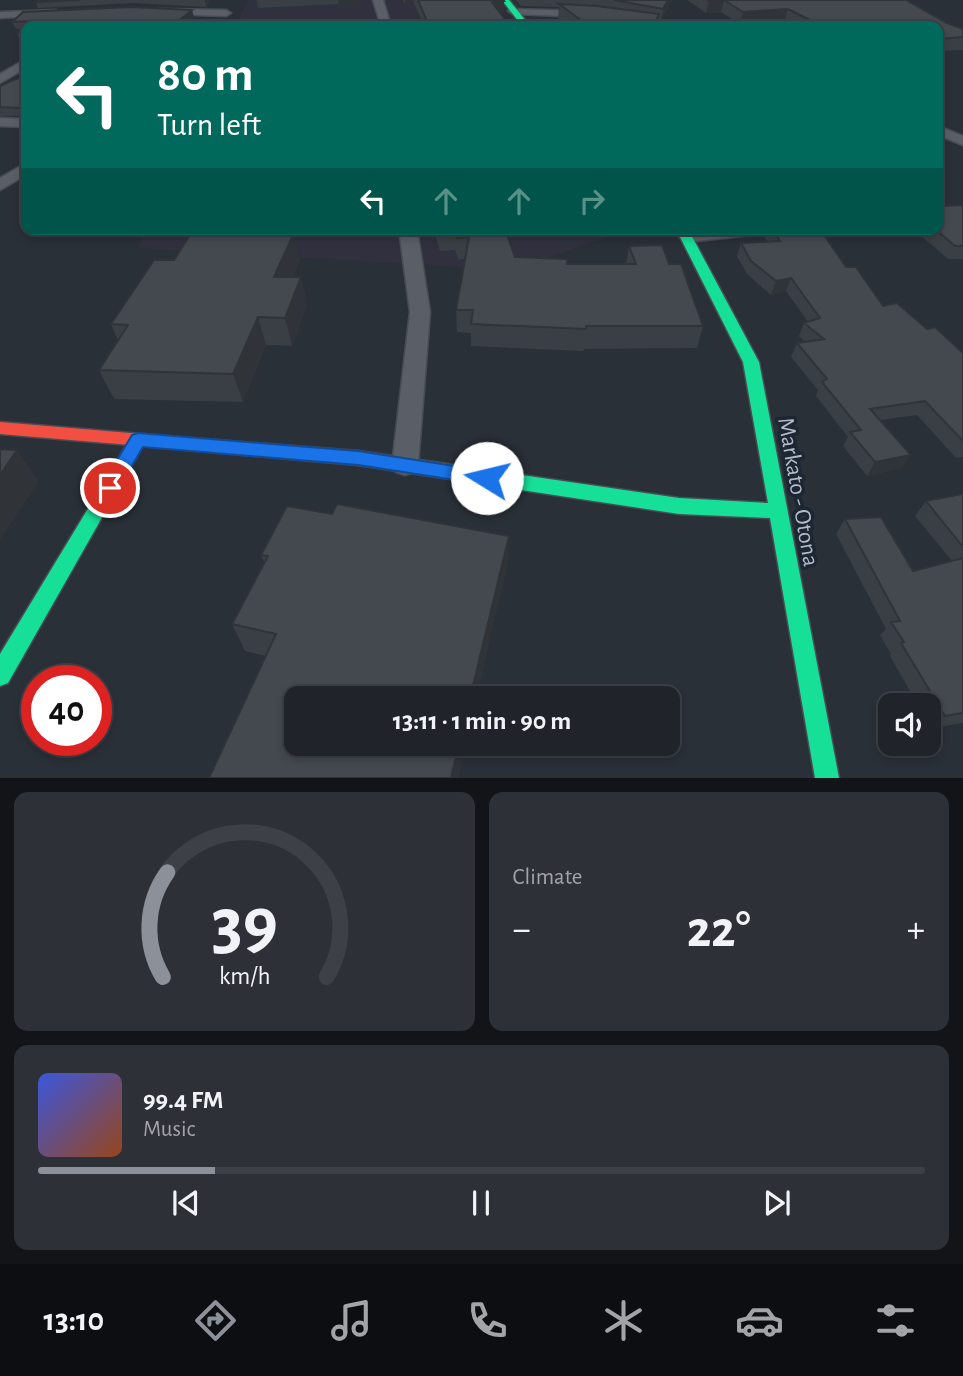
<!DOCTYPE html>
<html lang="en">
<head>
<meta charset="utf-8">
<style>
	body { margin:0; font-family:"Alegreya Sans",sans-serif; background:#2d3036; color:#f1f3f6; height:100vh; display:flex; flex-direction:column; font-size:26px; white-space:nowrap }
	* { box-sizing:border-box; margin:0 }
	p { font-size:23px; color:#a2a4a8 }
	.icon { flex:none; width:38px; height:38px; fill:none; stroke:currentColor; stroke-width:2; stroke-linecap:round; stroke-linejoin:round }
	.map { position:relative; height:778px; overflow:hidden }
	.panel { display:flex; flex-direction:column; gap:14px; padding:14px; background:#121417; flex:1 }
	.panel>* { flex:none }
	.hud { position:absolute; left:21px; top:21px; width:922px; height:214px; border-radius:14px; box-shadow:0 4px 10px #0003,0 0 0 2px #3d4147; background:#00695c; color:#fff; overflow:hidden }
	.buttons { position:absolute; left:878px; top:693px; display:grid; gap:14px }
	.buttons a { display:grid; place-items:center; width:63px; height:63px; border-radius:14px; background:#20242a; box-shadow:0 4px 10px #0003,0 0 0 2px #3d4147; font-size:35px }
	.speed { position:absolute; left:21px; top:665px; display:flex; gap:14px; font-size:35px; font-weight:700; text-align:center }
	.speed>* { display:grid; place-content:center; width:91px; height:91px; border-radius:50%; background:#20242a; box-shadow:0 4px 10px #0003,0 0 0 2px #3d4147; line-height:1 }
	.speed .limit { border:10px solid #d22; background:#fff; color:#111 }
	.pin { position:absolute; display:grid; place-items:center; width:60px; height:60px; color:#fff; margin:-30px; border:4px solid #fff; border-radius:50%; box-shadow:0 2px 7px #0007 }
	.me { position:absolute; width:77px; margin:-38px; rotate:279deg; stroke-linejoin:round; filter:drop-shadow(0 0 5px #0008) }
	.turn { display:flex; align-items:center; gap:24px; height:147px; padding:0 21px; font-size:32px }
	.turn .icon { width:91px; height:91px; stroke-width:2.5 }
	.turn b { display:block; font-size:49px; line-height:60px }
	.lanes { display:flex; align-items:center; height:66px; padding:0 21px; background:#0003; justify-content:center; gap:35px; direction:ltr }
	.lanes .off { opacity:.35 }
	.big { font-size:52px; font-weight:700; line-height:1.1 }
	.panel .card { flex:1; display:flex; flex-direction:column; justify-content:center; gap:10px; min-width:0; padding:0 24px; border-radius:14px; background:#2d3036 }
	.panel .dial { align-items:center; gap:0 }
	.dial svg { height:182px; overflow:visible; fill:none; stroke:#3d4147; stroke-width:7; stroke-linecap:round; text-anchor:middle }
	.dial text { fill:#f1f3f6; stroke:none }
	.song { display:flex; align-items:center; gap:21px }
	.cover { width:84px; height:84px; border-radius:10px; background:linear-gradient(135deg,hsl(230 70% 55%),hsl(20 70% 35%)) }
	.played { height:7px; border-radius:4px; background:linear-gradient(90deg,#8c9099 20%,#3d4147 20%) }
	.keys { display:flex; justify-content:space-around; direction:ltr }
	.heat { display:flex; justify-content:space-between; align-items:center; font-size:38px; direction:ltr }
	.panel .tiles { flex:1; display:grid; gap:14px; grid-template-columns:1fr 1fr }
	.card:last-child { grid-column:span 2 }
	.trip { position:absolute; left:284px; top:686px; width:396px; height:70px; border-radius:14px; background:#20242a; box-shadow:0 4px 10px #0003,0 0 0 2px #3d4147; font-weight:700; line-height:70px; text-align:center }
	.dock { display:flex; height:112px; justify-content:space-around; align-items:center; background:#0d0e11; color:#a2a4a8 }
	.dock .icon { width:49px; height:49px }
	.dock .on { color:#8c9099 }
	.dock b { font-size:32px; color:#f1f3f6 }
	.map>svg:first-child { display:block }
	.medical { fill:#31303e }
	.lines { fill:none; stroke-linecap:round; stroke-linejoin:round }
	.street-casing { stroke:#484c53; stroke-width:3 }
	.fast-casing { stroke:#484c53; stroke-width:3 }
	.jam-casing { stroke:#484c53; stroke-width:3 }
	.street { fill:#5a5e66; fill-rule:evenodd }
	.fast { fill:#16e098; fill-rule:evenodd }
	.jam { fill:#f24e42; fill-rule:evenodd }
	.wall { fill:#3a3f45 }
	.shaded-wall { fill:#303338 }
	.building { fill:#444950; stroke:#303338; stroke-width:2 }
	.route { fill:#1a73e8; stroke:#114b97; stroke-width:2 }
	.labels { text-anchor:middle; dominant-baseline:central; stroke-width:7; stroke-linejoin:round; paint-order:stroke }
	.street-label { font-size:24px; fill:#b4bcc9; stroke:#1d2633 }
</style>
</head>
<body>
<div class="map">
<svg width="963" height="778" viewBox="0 0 963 778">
	<rect width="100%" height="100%" fill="#2a3038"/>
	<path class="medical" d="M248 0H488L507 26H236Z
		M146 229H630L511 270 138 248Z"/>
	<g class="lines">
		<g class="street-casing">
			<path id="street" d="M373 0H383L391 26H381Z
				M159 9 226 10 231 13 226 16 163 14 158 11Z
				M509 9 587 11 592 14 587 17 513 14 508 11Z
				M56 10 57 12 52 15 0 18V12Z
				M26 59V68L0 83V74Z
				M0 118 26 119V127L0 126Z
				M938 126 963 136V145L938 135Z
				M26 163V175L0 190V178Z
				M399 229H417L430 312 418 465 414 472 405 475 396 472 392 465 410 312Z
				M710 229H769L760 234 688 242 679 237 682 233Z"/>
		</g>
		<g class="fast-casing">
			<path id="fast" d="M502 0H509L530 26H522Z
				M676 229H688L759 362 839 778H815L770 518 679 514 358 465 201 451 195 450 192 445 195 440 201 439 358 451 679 498 768 503 743 362Z
				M138 434 144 436 146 440 8 683 0 686V654L132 436Z"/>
		</g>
		<g class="jam-casing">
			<path id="jam" d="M0 422 201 439 207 440 210 445 207 450 201 451 0 434Z"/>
		</g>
		<use href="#street" class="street"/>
		<use href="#fast" class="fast"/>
		<use href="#jam" class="jam"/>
	</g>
	<path class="wall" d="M38 0H210L206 7 133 3 38 8 36 2Z
		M257 0H360L361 7 339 8 338 4 258 8Z
		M403 0H503L504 13H500L510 26H424L414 3 405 4Z
		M516 0H672L661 21H658V22L664 26H568L558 18 559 7 521 6Z
		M687 0H906L947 23 963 29V50L938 51V26H795L784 21 740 24 721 12 706 13Z
		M194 17 183 26H26V41H20L17 33 22 29H16L12 22Z
		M26 78 25 116H0V86Z
		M963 205V259H948L913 229H938L942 206Z
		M125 229H199L198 231 283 233 300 260 293 277H301L307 305 292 346 266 345 243 402 114 399 99 370 118 340 111 324 174 260 189 236 128 237Z
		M434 229H505L515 257 567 264H626L629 246 669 264 703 326 697 348 584 349 583 351 471 346V333L457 332 456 310 465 259H458L455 250 440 251Z
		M765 229H820L846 267 883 306 927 329 963 353V457L956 458 917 415 880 420 902 468 867 476 843 446 848 437 816 396 818 390 791 357 797 343 805 342 799 336 804 323 808 322 786 291 771 295 747 274 737 256 741 243 768 242 763 235Z
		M963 494V723L932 728 929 724V705H918L890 656 891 654 880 635 886 629 836 534 845 519 913 571 952 561 915 516 926 501Z
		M337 504 509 536 507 565 476 698H296V744H466L458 778H209L266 656 245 651 232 624 264 562 261 555 287 506 332 514Z"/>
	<path class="shaded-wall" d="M205 0H210L206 7 205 1Z
		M338 0H360L361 7 339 8Z
		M405 0H414V3L405 4Z
		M668 0H672L661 21 663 9Z
		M724 0 721 12 706 13 709 1Z
		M504 1V13L492 14V2Z
		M788 9 784 21 740 24 743 12Z
		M192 10 194 17 183 26H172Z
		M26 102V115L25 116 21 108Z
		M275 229H283L281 260 274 232Z
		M294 233 300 260 281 305 274 277Z
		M301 277 307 305 292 346 285 318Z
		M791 278 786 291 771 295 776 281Z
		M258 317 266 345 243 402 233 374Z
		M17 450 39 481 0 540V475Z
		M911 455 902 468 867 476 875 462Z
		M509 536 507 565 476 698H470Z
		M459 744H466L458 778H451Z"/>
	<path class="building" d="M38 0H80L36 2Z
		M418 0H503L504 1 492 2 510 26H429Z
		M614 0H668L663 9Z
		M707 0H906L947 23 963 29V37L938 39V26H822L788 9 743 12 724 0 709 1Z
		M559 4 597 6 659 14 656 21 664 26H589Z
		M131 7 192 10 172 26H26V33H17L31 21 12 22 23 12Z
		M18 78H26V102L21 108 0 107V86Z
		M938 204 942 206 963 205V246H955L935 229H938Z
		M243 229H275L274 232 294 233 274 277H301L285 318 258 317 233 374 99 370 128 325 111 324 154 260H174L193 230 243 232Z
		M455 229H505L515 257 567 259V264H636L629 246 662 245 669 264H681L703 326H586V329L471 324 473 310H456L469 237 457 238Z
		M772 229H820L846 267H856L883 306 897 303 927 329 935 327 963 353V441L925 401 870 409 911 455 875 462 850 432 861 430 822 382 827 379 797 343 824 339 804 323 820 318 791 278 776 281 751 261 741 243 780 241Z
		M0 449 17 450 0 475Z
		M962 494H963V547L926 501Z
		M337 504 509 536 470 698H296V744H459L451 778H209L276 634 232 624 268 556 261 555 287 506 332 514Z
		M881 517 913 571 963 558V713L945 716 901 643 904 642 891 622 900 621 845 519Z"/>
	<path class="route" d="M138 433 358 451 487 471 493 473 496 478 493 483 487 485 358 465 143 447 116 493 110 495 103 493 101 488 103 483 132 435Z"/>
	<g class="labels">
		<g class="street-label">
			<text transform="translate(798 492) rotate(80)">Markato - Otona</text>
		</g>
	</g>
</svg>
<div class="buttons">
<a><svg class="icon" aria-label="sound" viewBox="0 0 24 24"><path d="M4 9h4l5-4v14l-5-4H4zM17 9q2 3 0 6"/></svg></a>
</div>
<div class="speed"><div class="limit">40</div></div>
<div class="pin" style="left:110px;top:488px;background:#d93025"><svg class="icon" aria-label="arrive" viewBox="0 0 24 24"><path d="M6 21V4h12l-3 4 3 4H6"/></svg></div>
<svg class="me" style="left:487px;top:478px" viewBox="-20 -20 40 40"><circle r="19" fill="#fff"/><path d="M0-13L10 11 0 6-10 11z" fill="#1a73e8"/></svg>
<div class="trip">13:11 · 1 min · 90 m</div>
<div class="hud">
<div class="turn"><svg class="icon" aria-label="left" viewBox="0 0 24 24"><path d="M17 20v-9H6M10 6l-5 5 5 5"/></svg><div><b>80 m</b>Turn left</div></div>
<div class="lanes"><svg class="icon" aria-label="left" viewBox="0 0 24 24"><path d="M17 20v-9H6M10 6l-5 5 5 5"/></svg><svg class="icon off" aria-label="ahead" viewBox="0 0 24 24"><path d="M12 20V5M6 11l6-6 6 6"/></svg><svg class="icon off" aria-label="ahead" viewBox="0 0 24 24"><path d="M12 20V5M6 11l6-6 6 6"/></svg><svg class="icon off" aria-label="right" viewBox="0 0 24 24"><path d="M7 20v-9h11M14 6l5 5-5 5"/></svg></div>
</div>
</div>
<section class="panel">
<div class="tiles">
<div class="card dial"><svg viewBox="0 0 100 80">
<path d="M14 69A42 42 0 1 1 86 69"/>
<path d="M14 69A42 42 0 0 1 16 23" stroke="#8c9099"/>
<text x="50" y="56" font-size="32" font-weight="700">39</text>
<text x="50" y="72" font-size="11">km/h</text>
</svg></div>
<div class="card"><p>Climate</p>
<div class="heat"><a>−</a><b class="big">22°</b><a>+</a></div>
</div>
<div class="card">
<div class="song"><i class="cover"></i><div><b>99.4 FM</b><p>Music</p></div></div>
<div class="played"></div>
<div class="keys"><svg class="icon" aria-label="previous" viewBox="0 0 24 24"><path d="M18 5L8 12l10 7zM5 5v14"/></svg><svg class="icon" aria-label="pause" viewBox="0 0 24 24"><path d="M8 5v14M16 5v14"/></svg><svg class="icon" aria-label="next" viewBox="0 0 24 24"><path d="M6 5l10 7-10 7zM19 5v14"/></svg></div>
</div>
</div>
</section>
<nav class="dock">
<b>13:10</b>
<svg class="icon on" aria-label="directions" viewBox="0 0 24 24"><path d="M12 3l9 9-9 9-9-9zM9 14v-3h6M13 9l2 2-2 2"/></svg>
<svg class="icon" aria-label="music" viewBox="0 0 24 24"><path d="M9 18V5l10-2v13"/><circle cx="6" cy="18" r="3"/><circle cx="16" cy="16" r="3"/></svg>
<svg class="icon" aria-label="phone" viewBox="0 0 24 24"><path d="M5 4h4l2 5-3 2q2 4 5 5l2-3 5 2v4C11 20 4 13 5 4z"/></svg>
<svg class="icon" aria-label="climate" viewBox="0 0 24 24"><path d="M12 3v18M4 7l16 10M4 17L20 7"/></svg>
<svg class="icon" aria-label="car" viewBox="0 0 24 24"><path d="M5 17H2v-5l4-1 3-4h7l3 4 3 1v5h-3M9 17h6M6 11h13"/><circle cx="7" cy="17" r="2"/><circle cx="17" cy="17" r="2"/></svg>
<svg class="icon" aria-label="filters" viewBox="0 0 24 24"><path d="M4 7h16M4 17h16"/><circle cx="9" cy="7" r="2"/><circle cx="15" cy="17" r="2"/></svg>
</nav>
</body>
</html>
